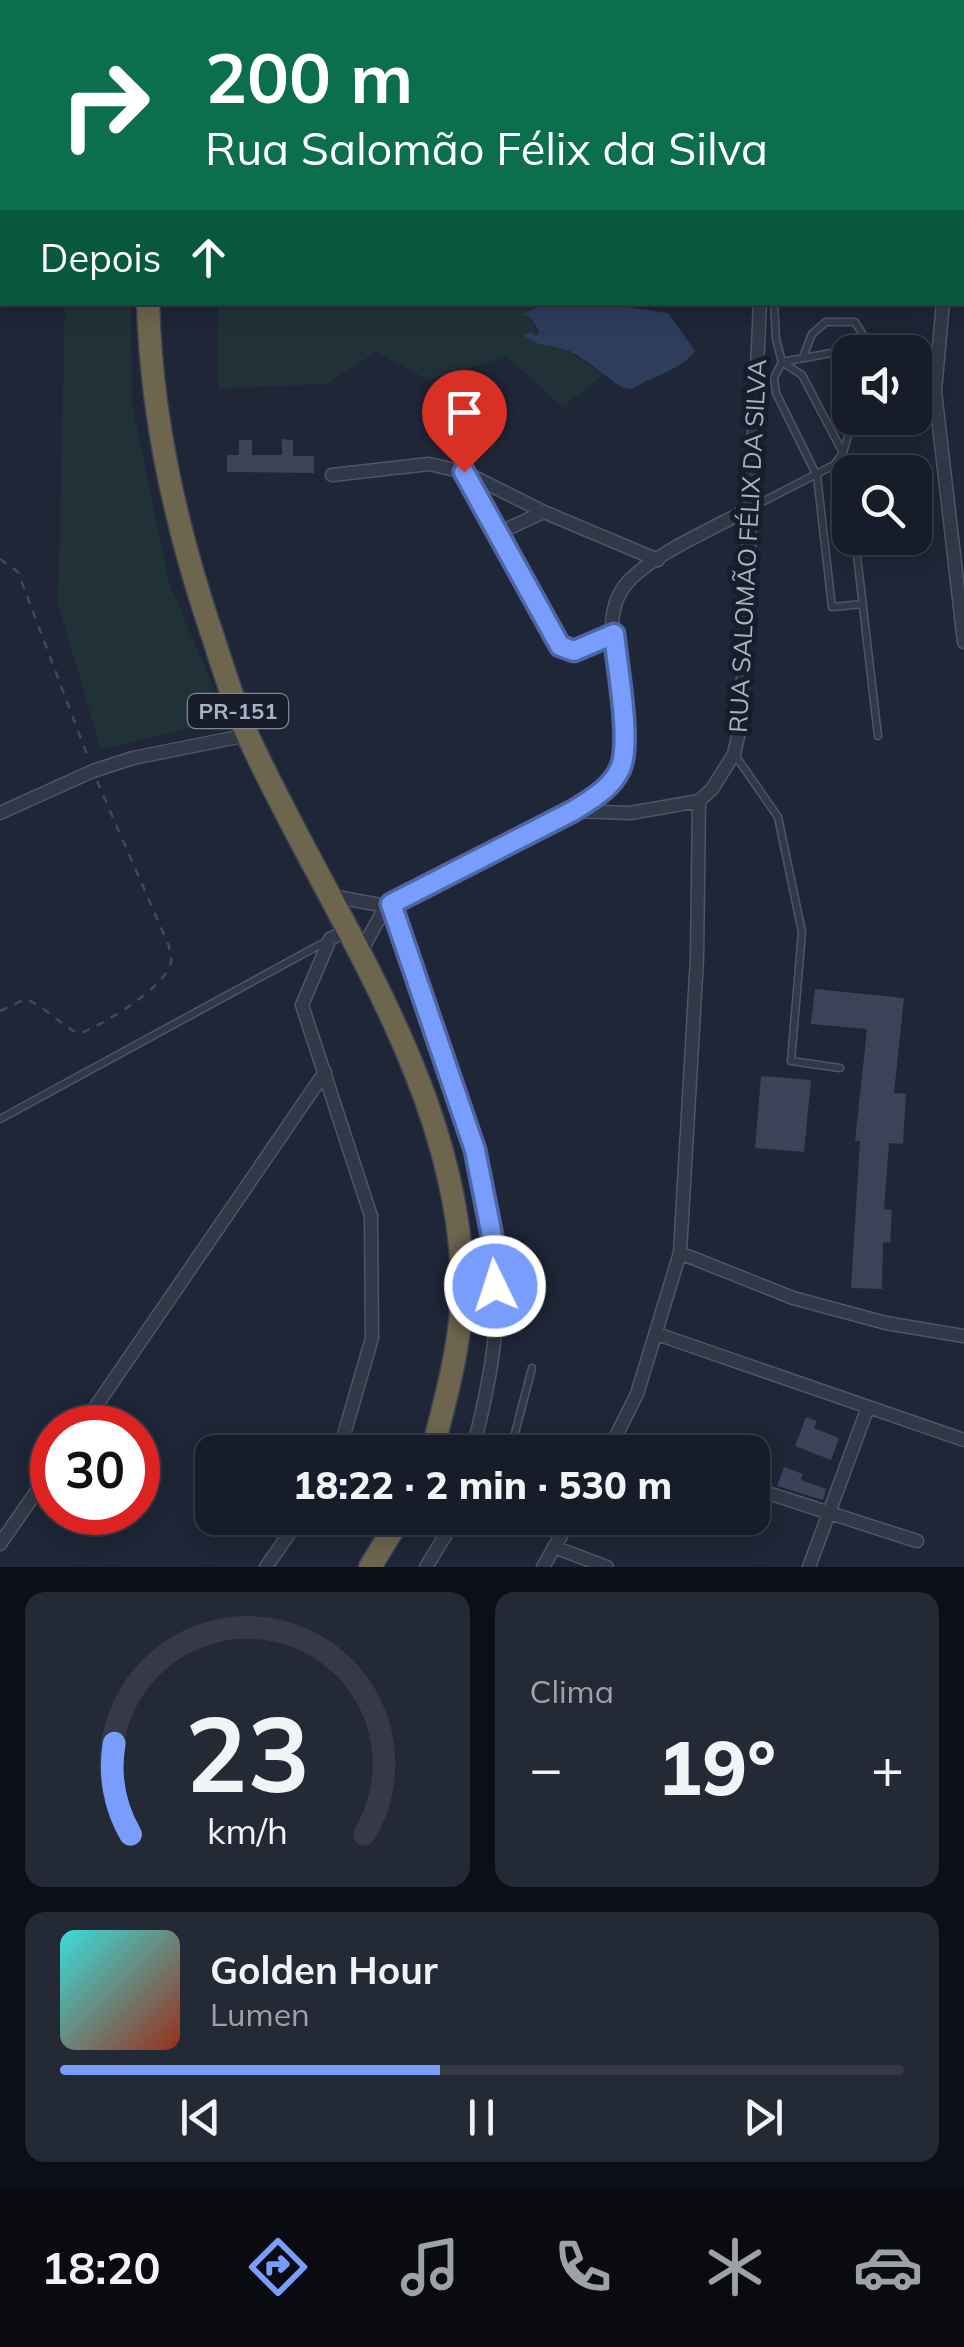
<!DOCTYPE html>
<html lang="pt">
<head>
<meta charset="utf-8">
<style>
	body { margin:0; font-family:Mulish,sans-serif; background:#232935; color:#f1f3f6; height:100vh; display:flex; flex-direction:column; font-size:38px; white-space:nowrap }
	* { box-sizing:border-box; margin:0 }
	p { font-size:32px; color:#9ea1a8 }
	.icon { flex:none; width:55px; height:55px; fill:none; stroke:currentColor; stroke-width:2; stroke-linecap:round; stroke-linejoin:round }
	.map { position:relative; height:1567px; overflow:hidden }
	.drawer { display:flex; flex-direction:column; gap:25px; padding:25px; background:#0c0f17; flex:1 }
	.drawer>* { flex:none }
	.top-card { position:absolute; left:0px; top:0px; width:965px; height:305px; box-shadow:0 5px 25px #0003,0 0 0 2px #353a46; background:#0b6e4f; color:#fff; overflow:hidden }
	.tools { position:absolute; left:832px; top:335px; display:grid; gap:20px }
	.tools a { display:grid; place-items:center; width:100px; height:100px; border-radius:20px; background:#161c29; box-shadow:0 5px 25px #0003,0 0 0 2px #353a46; font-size:50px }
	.speed { position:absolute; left:30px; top:1405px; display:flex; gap:20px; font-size:50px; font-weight:700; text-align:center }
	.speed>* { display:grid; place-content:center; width:130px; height:130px; border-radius:50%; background:#161c29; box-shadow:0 5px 25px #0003,0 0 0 2px #353a46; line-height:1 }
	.speed .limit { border:15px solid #d22; background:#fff; color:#111 }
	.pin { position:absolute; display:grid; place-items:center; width:85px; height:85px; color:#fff; margin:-102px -42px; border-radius:50% 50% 50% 0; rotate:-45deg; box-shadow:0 0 10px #0007 }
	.pin .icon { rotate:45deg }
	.me { position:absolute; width:110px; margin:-55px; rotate:356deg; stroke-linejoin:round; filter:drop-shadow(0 0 8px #0008) }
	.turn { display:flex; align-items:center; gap:35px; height:210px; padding:0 40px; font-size:45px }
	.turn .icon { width:130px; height:130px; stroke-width:2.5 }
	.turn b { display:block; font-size:70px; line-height:85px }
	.then { display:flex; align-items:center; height:95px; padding:0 40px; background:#0003; gap:20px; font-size:38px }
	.big { font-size:75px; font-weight:800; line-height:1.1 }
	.drawer .card { flex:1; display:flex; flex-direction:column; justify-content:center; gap:15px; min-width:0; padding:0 35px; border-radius:20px; background:#232935 }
	.drawer .dial { align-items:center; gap:0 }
	.dial svg { height:260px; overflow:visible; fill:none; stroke:#353a46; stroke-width:7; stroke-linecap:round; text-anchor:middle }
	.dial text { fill:#f1f3f6; stroke:none }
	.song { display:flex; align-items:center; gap:30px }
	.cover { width:120px; height:120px; border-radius:15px; background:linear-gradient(135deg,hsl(180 70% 55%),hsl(10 70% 35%)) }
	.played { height:10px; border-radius:5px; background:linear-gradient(90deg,#789dfd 45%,#353a46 45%) }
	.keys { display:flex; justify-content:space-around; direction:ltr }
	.heat { display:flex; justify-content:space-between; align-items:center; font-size:55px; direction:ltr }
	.drawer .tiles { flex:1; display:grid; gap:25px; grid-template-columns:1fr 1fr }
	.card:last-child { grid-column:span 2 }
	.trip { position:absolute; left:195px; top:1435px; width:575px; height:100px; border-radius:20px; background:#161c29; box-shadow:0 5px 25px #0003,0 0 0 2px #353a46; font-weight:800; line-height:100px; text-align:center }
	.tabs { display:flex; height:160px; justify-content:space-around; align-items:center; background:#090b10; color:#9ea1a8 }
	.tabs .icon { width:70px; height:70px }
	.tabs .selected { color:#789dfd }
	.tabs b { font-size:45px; color:#f1f3f6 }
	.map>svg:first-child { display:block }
	.green { fill:#203238 }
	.water { fill:#2f3d5d }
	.building { fill:#3a4358 }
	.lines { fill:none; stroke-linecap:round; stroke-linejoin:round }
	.lane-casing { stroke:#4f5566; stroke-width:9 }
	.street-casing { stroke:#4f5566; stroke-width:15 }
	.highway-casing { stroke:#3c4252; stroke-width:25 }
	.path { stroke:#3a4e52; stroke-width:2.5; stroke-dasharray:8 8; stroke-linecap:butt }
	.lane { stroke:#313847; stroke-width:6 }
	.street { stroke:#313847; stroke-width:12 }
	.highway { stroke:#6e654e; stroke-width:22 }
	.route-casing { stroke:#4e66a4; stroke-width:25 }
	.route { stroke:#789dfd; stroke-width:18 }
	.labels { text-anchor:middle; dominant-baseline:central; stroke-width:10; stroke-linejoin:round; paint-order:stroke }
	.shield { fill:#171d2b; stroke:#7f8597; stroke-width:2.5 }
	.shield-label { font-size:22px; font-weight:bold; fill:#abb2c5 }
	.street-label { font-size:25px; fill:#abb2c5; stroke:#171d2b }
</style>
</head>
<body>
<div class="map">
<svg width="964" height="1567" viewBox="0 0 964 1567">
	<rect width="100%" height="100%" fill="#1e2637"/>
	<path class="green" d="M218 302 545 303 532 307 530 317 536 329 603 375 563 407 507 357 428 380 376 352 327 384 218 389Z
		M65 303H131L132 404 169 583 227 719 101 750 58 604Z"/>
	<path class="water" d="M545 303H599L668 313 695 351C681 371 653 375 632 389L624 388C605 378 589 360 569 351 552 344 538 348 524 335L531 332 537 336 540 332 530 317 523 314Z"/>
	<path class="building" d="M282 439 293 440V456H314V473L227 472V455H239V440H252V455H282Z
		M815 989 904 998 894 1093 906 1094 903 1144 889 1143 884 1209 892 1210 891 1229 890 1243 883 1242 882 1289 851 1288 860 1141H855L867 1029 811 1024Z
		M761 1076 811 1080 804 1152 755 1148Z
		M806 1417 817 1421 814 1428 839 1438 831 1460 795 1446Z
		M784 1467 803 1474 801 1480 826 1489 823 1500 777 1486Z"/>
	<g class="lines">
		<g class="lane-casing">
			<path id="lane" d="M774 302 776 339 782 362 802 375 843 453 850 498
				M803 357 812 334 826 322H855L870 346
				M764 501 834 465 843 453 853 418
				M855 538 878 736
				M863 604 832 607 817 476 776 393 774 378 782 362 870 346V352
				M735 755 778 817 802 932 791 1061 840 1068
				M0 1119 325 942
				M510 1452 532 1368
				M458 1518 488 1529 495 1527 501 1518"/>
		</g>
		<g class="street-casing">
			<path id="street" d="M641 0 644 2
				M662 0 665 2
				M859 0V2
				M303 2 304 0
				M462 2V0
				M675 2 676 0
				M689 2V0
				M962 233H964
				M943 302 935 391 964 642
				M464 472 560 646 574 651 614 634
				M332 475 429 464 464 472 544 512 658 560
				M496 534 544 512
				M575 810C591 799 611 788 620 770 644 718 586 630 627 583 651 555 716 527 751 508
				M0 813 93 771 133 758 248 735
				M331 896 386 906
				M391 903C429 1016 478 1129 494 1248 504 1314 489 1388 472 1452
				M386 906 573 811 630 813 699 801 712 789 734 754 741 723 760 302
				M360 953 386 906
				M680 1253 793 1298 886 1323 964 1336
				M657 1334 964 1440
				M81 1428 325 1072
				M615 1440 652 1452
				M339 1452 372 1338 371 1216 302 1005 330 939 348 930
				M608 1452 637 1394 680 1253 697 958 699 801
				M752 1488 917 1541
				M0 1544 52 1469
				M554 1547 607 1567
				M266 1567 300 1518
				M426 1567 456 1518
				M543 1567 571 1518
				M809 1567 868 1407"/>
		</g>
		<g class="highway-casing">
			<path id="highway" d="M174 2V0
				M148 302C151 419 177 533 215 643 225 674 235 706 248 736 326 907 455 1080 462 1274 464 1335 447 1394 432 1452
				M370 1567 400 1518"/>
		</g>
		<path class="path" d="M0 559 18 572 89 760
			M0 1011 25 999C46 1007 59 1024 79 1034 102 1025 166 988 171 962 172 957 169 951 169 946L97 781"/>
		<use href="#lane" class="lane"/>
		<use href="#street" class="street"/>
		<use href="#highway" class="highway"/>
	</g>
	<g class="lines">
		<g class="route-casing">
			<path id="route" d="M464 472 560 646 574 651 614 634C617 666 632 743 620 769 611 789 590 800 573 811L391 904 475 1150 495 1251V1286"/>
		</g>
		<use href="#route" class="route"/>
	</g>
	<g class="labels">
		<rect class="shield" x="188" y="694" width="100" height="34" rx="8"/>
		<g class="shield-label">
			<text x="238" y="711">PR-151</text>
		</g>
		<g class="street-label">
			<text transform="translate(747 546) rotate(-87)">RUA SALOMÃO FÉLIX DA SILVA</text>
		</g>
	</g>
</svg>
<div class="tools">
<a><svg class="icon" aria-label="sound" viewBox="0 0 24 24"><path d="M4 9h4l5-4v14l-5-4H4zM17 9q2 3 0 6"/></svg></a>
<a><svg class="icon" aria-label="search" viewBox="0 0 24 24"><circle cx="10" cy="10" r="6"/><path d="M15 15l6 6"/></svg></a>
</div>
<div class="speed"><div class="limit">30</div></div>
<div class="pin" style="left:464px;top:472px;background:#d93025"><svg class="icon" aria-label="arrive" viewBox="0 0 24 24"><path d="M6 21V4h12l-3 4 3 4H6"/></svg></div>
<svg class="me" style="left:495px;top:1286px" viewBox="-20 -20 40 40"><circle r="17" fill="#789dfd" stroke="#fff" stroke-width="3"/><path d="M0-11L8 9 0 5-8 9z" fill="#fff"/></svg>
<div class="trip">18:22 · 2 min · 530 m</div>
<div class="top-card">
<div class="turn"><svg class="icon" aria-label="right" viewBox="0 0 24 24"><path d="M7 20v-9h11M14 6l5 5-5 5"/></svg><div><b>200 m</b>Rua Salomão Félix da Silva</div></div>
<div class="then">Depois<svg class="icon" aria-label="ahead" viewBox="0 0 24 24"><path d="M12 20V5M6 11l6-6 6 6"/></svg></div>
</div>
</div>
<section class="drawer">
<div class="tiles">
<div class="card dial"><svg viewBox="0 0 100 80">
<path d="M14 69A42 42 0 1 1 86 69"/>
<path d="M14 69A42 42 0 0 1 9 41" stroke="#789dfd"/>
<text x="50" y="56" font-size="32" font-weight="700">23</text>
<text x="50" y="72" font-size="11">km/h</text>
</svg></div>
<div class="card"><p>Clima</p>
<div class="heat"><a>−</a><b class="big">19°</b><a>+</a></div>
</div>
<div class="card">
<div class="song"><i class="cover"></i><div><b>Golden Hour</b><p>Lumen</p></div></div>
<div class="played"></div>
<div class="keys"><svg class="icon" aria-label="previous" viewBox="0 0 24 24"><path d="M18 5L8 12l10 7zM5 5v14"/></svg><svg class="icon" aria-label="pause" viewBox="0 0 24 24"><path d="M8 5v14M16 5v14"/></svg><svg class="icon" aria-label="next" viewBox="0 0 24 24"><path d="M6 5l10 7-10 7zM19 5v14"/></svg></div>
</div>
</div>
</section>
<nav class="tabs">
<b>18:20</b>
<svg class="icon selected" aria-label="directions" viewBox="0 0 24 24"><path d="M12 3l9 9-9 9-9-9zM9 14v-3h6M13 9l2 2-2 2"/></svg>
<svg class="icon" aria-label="music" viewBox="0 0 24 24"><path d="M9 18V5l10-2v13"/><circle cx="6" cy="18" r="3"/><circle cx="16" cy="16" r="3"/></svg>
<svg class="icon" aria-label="phone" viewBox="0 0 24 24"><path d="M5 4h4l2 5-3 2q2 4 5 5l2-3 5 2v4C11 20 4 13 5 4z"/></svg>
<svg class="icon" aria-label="climate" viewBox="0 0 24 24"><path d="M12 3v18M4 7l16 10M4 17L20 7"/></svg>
<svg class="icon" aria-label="car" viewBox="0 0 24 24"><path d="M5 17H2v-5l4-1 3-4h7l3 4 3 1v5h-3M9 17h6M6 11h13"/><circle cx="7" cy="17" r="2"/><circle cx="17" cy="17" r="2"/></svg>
</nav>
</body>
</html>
